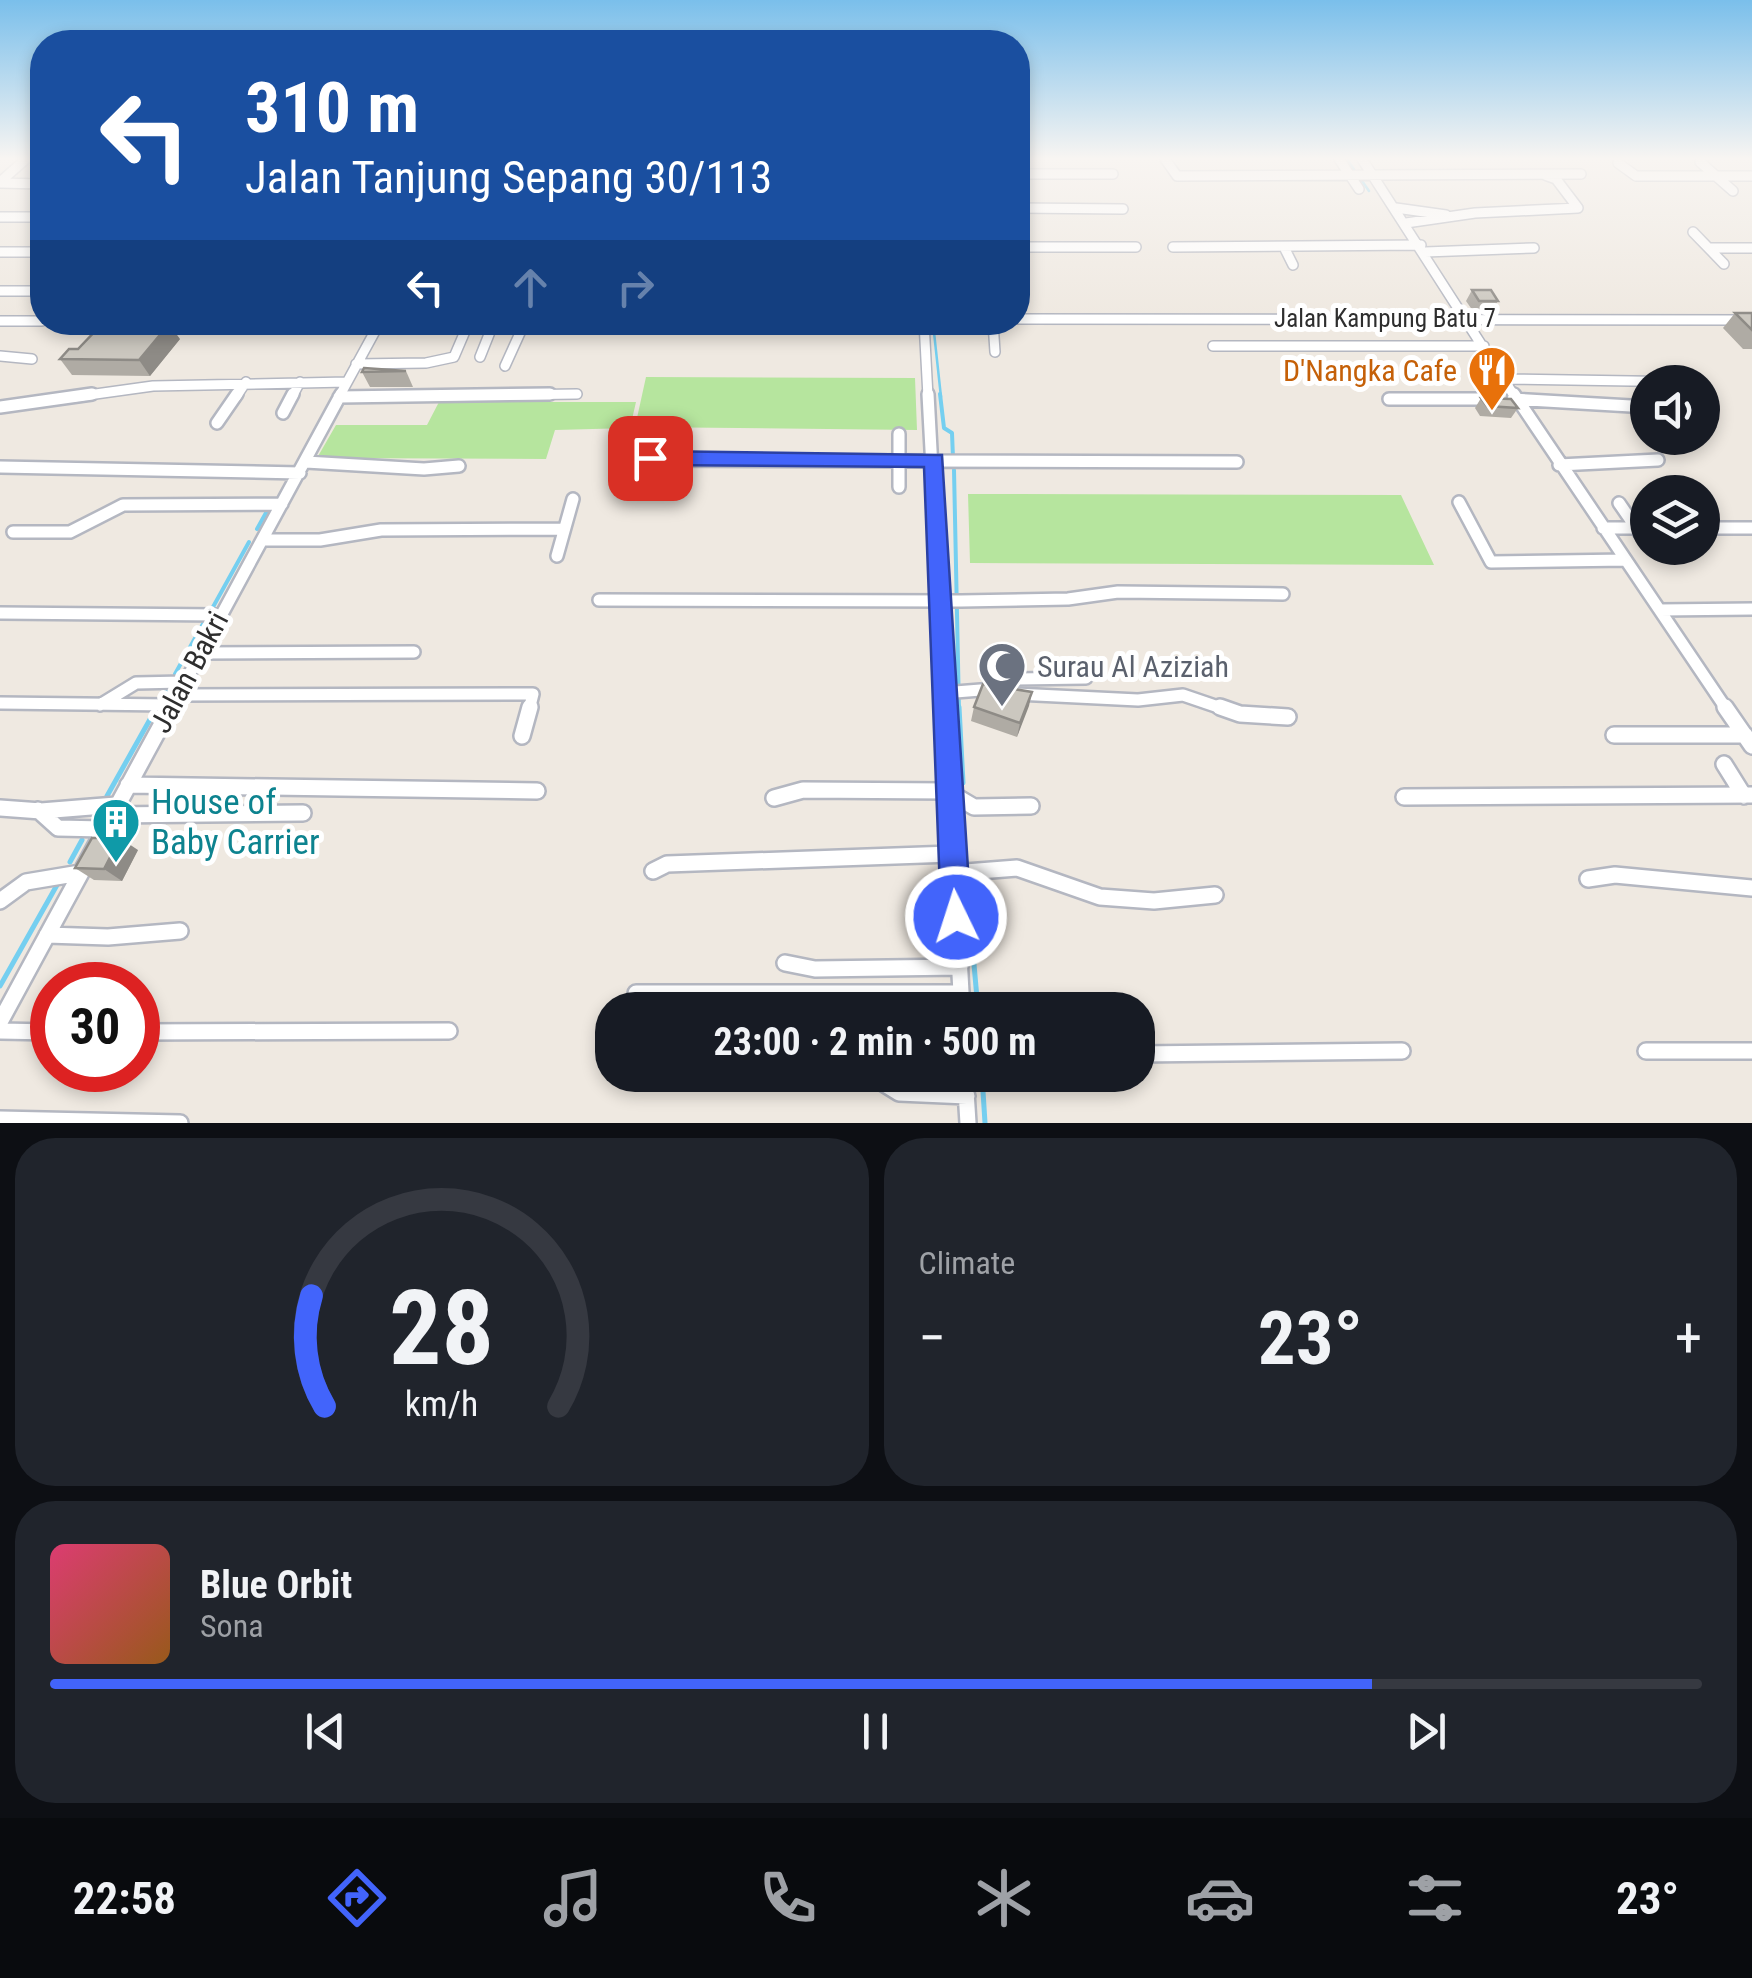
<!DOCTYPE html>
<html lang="en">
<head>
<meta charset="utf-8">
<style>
	body { margin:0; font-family:"Roboto Condensed",sans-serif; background:#20242c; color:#f1f3f6; height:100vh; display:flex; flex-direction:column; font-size:38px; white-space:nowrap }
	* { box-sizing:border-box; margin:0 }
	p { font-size:32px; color:#9ea1a6 }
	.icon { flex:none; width:55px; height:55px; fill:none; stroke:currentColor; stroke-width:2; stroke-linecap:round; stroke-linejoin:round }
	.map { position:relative; height:1123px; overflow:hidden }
	.details { display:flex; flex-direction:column; gap:15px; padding:15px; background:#0d0f14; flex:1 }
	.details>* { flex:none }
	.hud { position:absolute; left:30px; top:30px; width:1000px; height:305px; border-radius:40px; box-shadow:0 5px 15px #0003; background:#1a4fa0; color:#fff; overflow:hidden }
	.fabs { position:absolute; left:1630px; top:365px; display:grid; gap:20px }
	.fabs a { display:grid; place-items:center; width:90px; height:90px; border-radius:50%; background:#171b24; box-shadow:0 5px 15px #0003; font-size:50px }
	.speed { position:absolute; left:30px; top:962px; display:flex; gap:20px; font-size:50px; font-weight:700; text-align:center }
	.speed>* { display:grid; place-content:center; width:130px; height:130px; border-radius:50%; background:#171b24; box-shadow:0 5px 15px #0003; line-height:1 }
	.speed .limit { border:15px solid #d22; background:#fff; color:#111 }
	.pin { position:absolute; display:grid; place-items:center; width:85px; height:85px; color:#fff; margin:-42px; border-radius:20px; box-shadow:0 5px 15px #0006 }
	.me { position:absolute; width:110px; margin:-55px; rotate:356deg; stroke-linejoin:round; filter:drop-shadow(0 0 8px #0008) }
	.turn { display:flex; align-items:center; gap:35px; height:210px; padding:0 50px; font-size:45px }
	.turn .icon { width:130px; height:130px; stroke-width:2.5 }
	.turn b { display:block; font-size:70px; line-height:85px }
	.lanes { display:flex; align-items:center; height:95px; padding:0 50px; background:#0003; justify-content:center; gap:50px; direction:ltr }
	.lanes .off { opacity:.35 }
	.big { font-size:75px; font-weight:700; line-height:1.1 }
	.details .card { flex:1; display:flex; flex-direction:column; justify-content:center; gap:15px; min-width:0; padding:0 35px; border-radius:40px; background:#20242c }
	.details .dial { align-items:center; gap:0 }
	.dial svg { height:260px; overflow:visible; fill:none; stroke:#363941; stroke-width:7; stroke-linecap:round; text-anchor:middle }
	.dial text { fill:#f1f3f6; stroke:none }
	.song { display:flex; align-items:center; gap:30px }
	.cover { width:120px; height:120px; border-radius:15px; background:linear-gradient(135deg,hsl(340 70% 55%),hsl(30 70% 35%)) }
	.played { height:10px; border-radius:5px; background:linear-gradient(90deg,#4264fb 80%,#363941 80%) }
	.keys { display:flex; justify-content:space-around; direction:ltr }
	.heat { display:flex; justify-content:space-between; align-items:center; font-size:55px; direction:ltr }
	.details .tiles { flex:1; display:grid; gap:15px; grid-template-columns:1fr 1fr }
	.card:last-child { grid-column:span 2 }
	.trip { position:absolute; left:595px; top:992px; width:560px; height:100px; border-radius:40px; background:#171b24; box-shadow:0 5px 15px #0003; font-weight:700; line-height:100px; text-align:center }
	.tabs { display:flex; height:160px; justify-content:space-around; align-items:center; background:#090b0e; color:#9ea1a6 }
	.tabs .icon { width:70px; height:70px }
	.tabs .on { color:#4264fb }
	.tabs b { font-size:45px; color:#f1f3f6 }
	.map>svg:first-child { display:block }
	.green { fill:#b6e59e }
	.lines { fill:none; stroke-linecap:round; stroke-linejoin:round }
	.stream-far2 { stroke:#75cff0; stroke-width:2.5 }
	.stream-far1 { stroke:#75cff0; stroke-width:4 }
	.stream { stroke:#75cff0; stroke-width:5 }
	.minor-far2-casing { stroke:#b4b7c1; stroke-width:12 }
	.minor-far1-casing { stroke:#b4b7c1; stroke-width:16 }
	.minor-casing { stroke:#b4b7c1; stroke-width:20 }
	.minor-far2 { stroke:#fff; stroke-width:9 }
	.minor-far1 { stroke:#fff; stroke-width:11 }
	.minor { stroke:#fff; stroke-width:15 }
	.wall { fill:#afaba4 }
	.shaded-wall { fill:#8e8b86 }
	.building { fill:#cbc7bf; stroke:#8e8b86; stroke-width:2.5 }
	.route { fill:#4264fb; stroke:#2b41a3; stroke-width:2.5 }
	.labels { text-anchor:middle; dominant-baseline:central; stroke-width:10; stroke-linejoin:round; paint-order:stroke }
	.far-street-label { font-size:25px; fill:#2e2e2e; stroke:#fff }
	.food-label { font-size:30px; fill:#c56008; stroke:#fff; text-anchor:end }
	.worship-label { font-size:30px; fill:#5b616d; stroke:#fff; text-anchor:start }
	.street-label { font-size:30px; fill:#2e2e2e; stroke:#fff }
	.near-culture-label { font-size:35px; fill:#0d838f; stroke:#fff; text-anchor:start }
</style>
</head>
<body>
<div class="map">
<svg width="1752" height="1123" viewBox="0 0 1752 1123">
	<rect width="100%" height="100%" fill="#efe9e1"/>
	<path class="green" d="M646 377 915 378 917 430 635 427Z
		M439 402H636L630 428 555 430 546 459 317 458 336 425H427Z
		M968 494 1401 495 1434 565 970 563Z"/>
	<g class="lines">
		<path class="stream-far2" d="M1347 159 1355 171
			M1360 178 1369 191
			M933 323 941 397"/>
		<path class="stream-far1" d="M940 394 944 428 952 433 953 458
			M954 470 959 710
			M257 529 267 511
			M213 607 249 542
			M175 674 204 622
			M162 697 166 691"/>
		<path class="stream" d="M959 707 963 783
			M107 796 153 714
			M962 810 966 866
			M70 862 82 840
			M967 876 969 906
			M971 930 978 1010
			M0 986 57 885
			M982 1075 985 1123"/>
		<g class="minor-far2-casing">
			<path id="minor-far2" d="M1165 159 1177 176 1581 174
				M1339 159 1359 189
				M1362 159 1515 397
				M1700 162 1733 191
				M1618 163 1636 176H1752
				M1018 174H1113
				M0 182 26 159
				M0 183 42 184
				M1018 208 1123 209
				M1396 208 1446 215
				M0 217H42
				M1406 223 1475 213 1578 208 1556 179 1545 175
				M1693 232 1724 264
				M1018 247H1136
				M1173 247 1421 245
				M1284 247 1293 265
				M1709 248H1752
				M0 252H42
				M1425 252 1534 248
				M0 291H42
				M1018 319 1752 320
				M0 321H42
				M266 322H270
				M924 322 928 397
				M993 322 995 352
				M1213 346H1484
				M0 356 32 359
				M480 357 494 322
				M356 364 426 363 454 357 469 322
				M505 366 525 322
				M1503 379 1693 382
				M74 397 153 386 347 382
				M236 397 246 382
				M292 397 300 382
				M339 397 380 322
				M351 397 577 394"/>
		</g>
		<g class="minor-far1-casing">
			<path id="minor-far1" d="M928 394 945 710
				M1514 394 1727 710
				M339 397 550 394
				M1389 399H1494
				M1513 399 1648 407
				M0 407 92 394
				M283 413 293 394
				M217 423 237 394
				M656 431 651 460 1237 462
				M899 434V487
				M306 462 424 469 459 466
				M1559 465 1658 460
				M0 467 300 473
				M1459 502 1491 562 1626 560
				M1619 503 1648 545
				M1603 528H1648
				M1702 528H1752
				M13 532H70L123 505 282 504
				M263 540H320L381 530 564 529
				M557 556 573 499
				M599 600 961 601 1068 599 1118 592 1283 594
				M1660 610 1752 609
				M0 613 219 615
				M200 653 414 652
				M987 688 1016 679 1086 678
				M943 693 993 689
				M1016 694 1138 700 1183 695 1227 710
				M177 695 533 694 529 710
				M0 703 170 705
				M100 705 136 683 183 682
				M170 710 341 394"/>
		</g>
		<g class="minor-casing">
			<path id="minor" d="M945 707 962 1010
				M1220 707 1240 714 1288 717
				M1725 707 1752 746
				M1614 735H1745
				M522 736 530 707
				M1724 764 1744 796
				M128 785 537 791
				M1404 797 1752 795
				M774 798 803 790 947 791 974 807 1031 806
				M0 808 41 811 116 805
				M38 810 58 828 103 829
				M111 815 303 813
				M653 871 667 864 951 854
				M953 873 1017 868 1100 897 1154 901 1215 895
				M1588 879 1615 875 1752 888
				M0 901 26 882 80 873
				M47 935 108 937 180 931
				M785 963 815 969 960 967
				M636 993H961
				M0 1022 171 707
				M0 1031 52 1032
				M138 1032 449 1031
				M1646 1051H1752
				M1138 1054 1402 1051
				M870 1075 899 1093 967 1096
				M965 1075 968 1123
				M0 1119 180 1123"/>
		</g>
		<use href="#minor-far2" class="minor-far2"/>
		<use href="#minor-far1" class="minor-far1"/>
		<use href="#minor" class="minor"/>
	</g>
	<path class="wall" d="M1472 290 1498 301 1492 311H1473L1466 301Z
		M1735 313H1752V349H1743L1723 328Z
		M180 339 150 376 72 375 60 359 78 349Z
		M406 371 413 387H370L362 372Z
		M1481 398 1518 408 1511 418 1480 416 1475 408Z
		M1032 692 1017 737 971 721 974 707Z
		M138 850 122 881 94 880 75 868Z"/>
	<path class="shaded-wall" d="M169 324 180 339 150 376 139 360Z
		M1032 692 1029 706 1017 737 1020 723Z
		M120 838 138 850 122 881 104 869Z"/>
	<path class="building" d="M1472 290H1491L1498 301H1479Z
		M1735 313H1752V330Z
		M103 323 169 324 139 360 60 359 69 349H78Z
		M364 368 406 371 362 372Z
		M1481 398 1511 399 1518 408 1487 406Z
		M983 684 1032 692 1020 723 974 707Z
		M92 838H120L104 869 75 868Z"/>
	<linearGradient id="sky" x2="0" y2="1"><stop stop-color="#7abfeb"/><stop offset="0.5" stop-color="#f8f5f2"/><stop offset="1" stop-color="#f8f5f2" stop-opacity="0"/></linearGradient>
	<rect width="1752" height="317" fill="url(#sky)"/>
	<path class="route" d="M650 451 942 455 971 917 967 928 956 932 946 928 941 917 924 467 650 465 639 458Z"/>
	<defs>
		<g id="restaurant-pin" transform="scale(2.5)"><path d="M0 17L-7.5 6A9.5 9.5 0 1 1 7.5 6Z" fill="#e8710a" stroke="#fff"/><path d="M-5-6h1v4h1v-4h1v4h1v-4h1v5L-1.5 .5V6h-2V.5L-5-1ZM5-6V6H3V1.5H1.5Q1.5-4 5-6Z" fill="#fff"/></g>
		<g id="mosque-pin" transform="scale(2.5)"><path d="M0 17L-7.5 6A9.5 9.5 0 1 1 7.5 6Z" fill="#6b7280" stroke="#fff"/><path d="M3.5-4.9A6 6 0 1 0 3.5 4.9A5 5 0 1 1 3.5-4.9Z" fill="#fff"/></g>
		<g id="building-pin" transform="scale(2.5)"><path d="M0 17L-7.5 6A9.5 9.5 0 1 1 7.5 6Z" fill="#0f9aa8" stroke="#fff"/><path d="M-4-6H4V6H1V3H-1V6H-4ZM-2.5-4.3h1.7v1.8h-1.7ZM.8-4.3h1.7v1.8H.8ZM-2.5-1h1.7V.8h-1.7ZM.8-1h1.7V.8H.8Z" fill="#fff"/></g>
	</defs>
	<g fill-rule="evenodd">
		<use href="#restaurant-pin" x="1492" y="370"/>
		<use href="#mosque-pin" x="1002" y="666"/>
		<use href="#building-pin" x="116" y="822"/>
	</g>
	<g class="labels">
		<g class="far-street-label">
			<text x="1385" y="318">Jalan Kampung Batu 7</text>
		</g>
		<g class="food-label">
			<text x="1457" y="370">D'Nangka Cafe</text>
		</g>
		<g class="worship-label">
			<text x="1037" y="666">Surau Al Aziziah</text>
		</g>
		<g class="street-label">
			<text transform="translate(189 672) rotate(-62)">Jalan Bakri</text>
		</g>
		<g class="near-culture-label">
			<text x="151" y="802">House of<tspan x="151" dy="40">Baby Carrier</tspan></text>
		</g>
	</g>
</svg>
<div class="fabs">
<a><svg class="icon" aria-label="sound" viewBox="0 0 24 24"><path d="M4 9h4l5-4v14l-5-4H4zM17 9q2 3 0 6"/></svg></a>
<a><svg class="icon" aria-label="layers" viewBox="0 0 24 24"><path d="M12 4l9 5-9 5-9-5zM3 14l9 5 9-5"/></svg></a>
</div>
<div class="speed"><div class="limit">30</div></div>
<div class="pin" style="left:650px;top:458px;background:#d93025"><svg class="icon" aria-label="arrive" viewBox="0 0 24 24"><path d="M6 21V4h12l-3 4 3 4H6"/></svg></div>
<svg class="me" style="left:956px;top:917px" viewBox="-20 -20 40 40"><circle r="17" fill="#4264fb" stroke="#fff" stroke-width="3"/><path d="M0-11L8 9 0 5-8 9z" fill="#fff"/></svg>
<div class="trip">23:00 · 2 min · 500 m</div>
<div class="hud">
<div class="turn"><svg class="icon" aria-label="left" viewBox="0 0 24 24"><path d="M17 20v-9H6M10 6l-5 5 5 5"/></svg><div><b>310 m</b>Jalan Tanjung Sepang 30/113</div></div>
<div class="lanes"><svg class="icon" aria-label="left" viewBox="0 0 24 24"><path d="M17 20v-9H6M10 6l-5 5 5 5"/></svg><svg class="icon off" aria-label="ahead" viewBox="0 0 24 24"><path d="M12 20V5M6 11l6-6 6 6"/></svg><svg class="icon off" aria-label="right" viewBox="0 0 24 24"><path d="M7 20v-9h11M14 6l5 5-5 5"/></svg></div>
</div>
</div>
<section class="details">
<div class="tiles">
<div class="card dial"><svg viewBox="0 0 100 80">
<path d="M14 69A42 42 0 1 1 86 69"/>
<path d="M14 69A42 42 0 0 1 10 35" stroke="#4264fb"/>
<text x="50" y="56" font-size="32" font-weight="700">28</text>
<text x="50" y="72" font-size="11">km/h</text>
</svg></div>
<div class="card"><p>Climate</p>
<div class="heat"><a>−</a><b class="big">23°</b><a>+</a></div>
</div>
<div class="card">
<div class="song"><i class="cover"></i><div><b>Blue Orbit</b><p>Sona</p></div></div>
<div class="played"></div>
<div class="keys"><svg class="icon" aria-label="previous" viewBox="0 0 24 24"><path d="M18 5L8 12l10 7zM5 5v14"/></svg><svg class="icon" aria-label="pause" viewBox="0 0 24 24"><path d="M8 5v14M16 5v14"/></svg><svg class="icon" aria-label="next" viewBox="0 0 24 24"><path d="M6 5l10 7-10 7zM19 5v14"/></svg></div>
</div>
</div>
</section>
<nav class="tabs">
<b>22:58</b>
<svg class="icon on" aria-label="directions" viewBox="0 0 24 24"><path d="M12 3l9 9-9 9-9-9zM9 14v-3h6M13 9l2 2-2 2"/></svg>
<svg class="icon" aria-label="music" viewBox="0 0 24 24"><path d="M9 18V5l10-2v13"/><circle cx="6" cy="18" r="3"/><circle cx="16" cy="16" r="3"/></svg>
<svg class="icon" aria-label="phone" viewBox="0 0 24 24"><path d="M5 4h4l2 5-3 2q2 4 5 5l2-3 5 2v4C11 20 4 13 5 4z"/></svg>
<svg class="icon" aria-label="climate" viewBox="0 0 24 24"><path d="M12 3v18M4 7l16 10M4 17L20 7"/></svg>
<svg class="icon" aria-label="car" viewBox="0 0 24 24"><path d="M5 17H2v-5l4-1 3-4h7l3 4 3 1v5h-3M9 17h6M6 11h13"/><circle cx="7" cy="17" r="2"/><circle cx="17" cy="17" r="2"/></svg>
<svg class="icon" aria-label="filters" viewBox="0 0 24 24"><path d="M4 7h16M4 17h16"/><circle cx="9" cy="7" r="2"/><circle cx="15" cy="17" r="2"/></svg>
<b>23°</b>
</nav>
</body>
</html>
